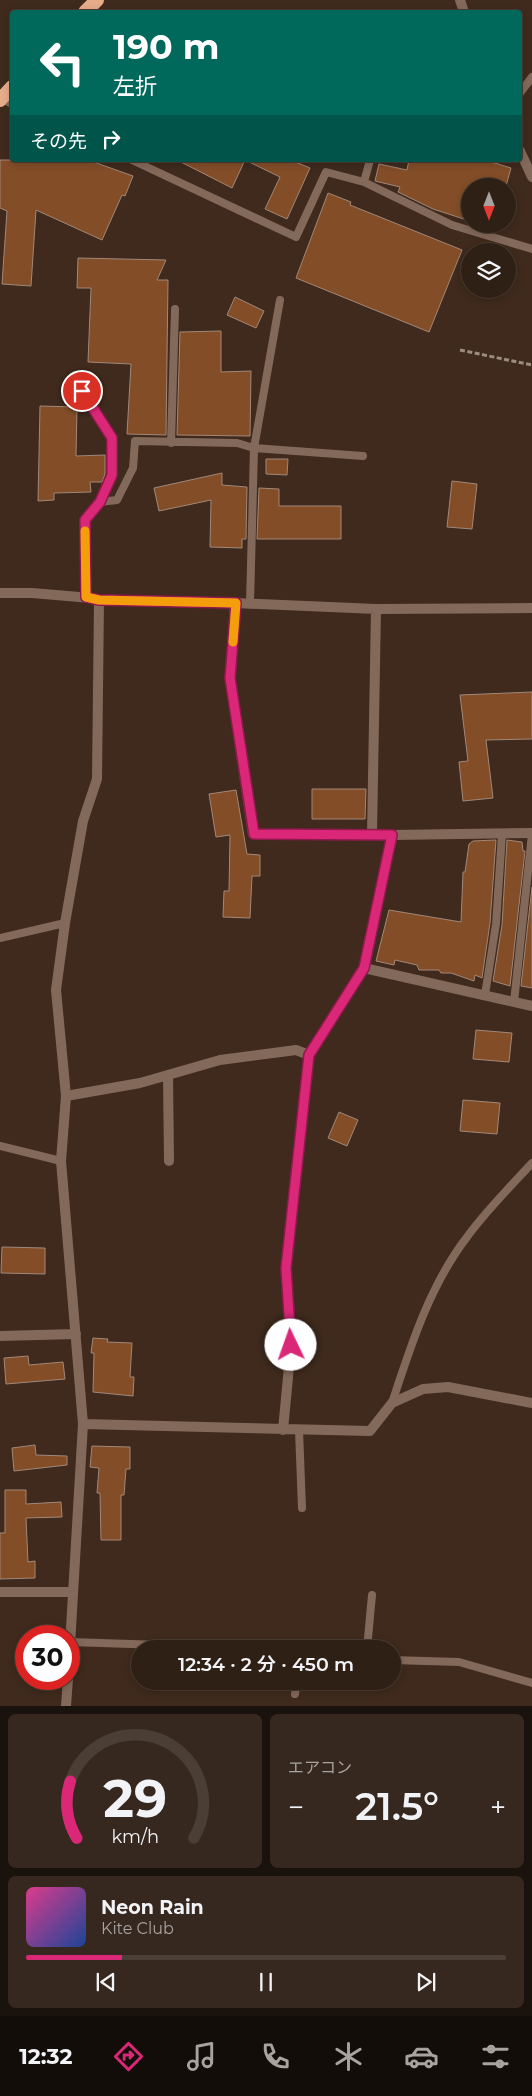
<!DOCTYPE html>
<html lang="ja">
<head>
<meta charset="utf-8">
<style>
	body { margin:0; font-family:Montserrat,"Noto Sans JP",sans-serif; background:#37281f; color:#f1f3f6; height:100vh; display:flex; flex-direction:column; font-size:19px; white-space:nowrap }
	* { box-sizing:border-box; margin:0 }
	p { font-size:16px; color:#a7a3a1 }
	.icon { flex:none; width:28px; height:28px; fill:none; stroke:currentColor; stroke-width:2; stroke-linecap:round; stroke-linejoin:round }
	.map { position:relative; height:1706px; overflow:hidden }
	.sheet { display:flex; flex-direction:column; gap:8px; padding:8px; background:#1a120c; flex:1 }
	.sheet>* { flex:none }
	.hud { position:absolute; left:10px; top:10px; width:512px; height:152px; border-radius:5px; box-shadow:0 2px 8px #0003,0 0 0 1px #4a3e35; background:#00695c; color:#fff; overflow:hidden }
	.needle { width:32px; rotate:180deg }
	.fabs { position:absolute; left:461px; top:178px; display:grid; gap:10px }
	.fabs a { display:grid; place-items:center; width:55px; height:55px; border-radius:50%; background:#2f2016; box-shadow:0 2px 8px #0003,0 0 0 1px #4a3e35; font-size:25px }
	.speed { position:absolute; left:15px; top:1625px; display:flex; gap:10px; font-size:25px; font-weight:700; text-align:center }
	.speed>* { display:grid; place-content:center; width:65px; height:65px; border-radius:50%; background:#2f2016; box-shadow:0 2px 8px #0003,0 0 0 1px #4a3e35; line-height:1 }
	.speed .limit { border:8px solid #d22; background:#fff; color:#111 }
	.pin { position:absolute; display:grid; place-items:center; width:42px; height:42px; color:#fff; margin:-21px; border:2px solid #fff; border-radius:50%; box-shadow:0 1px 5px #0007 }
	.me { position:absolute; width:55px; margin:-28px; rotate:357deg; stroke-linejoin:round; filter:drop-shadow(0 0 4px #0008) }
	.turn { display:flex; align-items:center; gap:18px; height:105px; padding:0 20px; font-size:22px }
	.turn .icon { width:65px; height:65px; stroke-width:2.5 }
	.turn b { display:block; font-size:35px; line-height:42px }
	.then { display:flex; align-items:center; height:48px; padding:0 20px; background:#0003; gap:10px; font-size:19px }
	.big { font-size:38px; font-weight:600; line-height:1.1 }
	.sheet .tile { flex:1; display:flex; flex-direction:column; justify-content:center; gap:8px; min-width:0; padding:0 18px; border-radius:8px; background:#37281f }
	.sheet .dial { align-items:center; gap:0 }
	.dial svg { height:130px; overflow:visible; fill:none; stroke:#4a3e35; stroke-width:7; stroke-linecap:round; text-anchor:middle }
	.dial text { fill:#f1f3f6; stroke:none }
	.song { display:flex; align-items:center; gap:15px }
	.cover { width:60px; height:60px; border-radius:8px; background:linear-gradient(135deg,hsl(330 70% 55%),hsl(220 70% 35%)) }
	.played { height:5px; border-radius:2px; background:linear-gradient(90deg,#db2777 20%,#4a3e35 20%) }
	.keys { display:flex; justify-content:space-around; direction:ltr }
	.heat { display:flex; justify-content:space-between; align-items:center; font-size:28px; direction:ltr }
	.sheet .tiles { flex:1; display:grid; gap:8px; grid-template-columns:1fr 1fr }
	.tile:last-child { grid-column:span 2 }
	.trip { position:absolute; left:131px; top:1640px; width:270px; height:50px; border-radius:25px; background:#2f2016; box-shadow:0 2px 8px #0003,0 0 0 1px #4a3e35; font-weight:600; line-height:50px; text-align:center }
	.dock { display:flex; height:80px; justify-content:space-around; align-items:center; background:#130d09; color:#a7a3a1 }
	.dock .icon { width:35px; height:35px }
	.dock .current { color:#db2777 }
	.dock b { font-size:22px; color:#f1f3f6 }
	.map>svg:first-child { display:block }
	.building { fill:#834d28; stroke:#a28879 }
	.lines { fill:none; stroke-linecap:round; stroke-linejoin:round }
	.path { stroke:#9d8c82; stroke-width:3; stroke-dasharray:5 2.5; stroke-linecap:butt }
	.service { stroke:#83695a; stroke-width:8 }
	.minor { stroke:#83695a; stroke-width:10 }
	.trunk { stroke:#e6ac8a; stroke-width:14 }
	.route-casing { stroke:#8e194d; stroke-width:12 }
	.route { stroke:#db2777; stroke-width:9 }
	.slow { stroke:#f59e0b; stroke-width:9 }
</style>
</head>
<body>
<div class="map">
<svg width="532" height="1706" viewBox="0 0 532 1706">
	<rect width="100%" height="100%" fill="#3f2a1d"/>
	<path class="building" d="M0 160H88L133 176 125 196 122 195 102 240 36 210 31 286 2 284 7 211 0 208Z
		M177 160H291L310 168 287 219 265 209 280 177 245 160 232 188Z
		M409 160H470L473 163 476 160H485L511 168 506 186H470V221L433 209 398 192 400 187 375 181 379 164 407 170Z
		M328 193 351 202 350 205 462 250 429 332 296 278Z
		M78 258 166 260 157 280H168L166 435 127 434 131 364 88 362 91 288H77Z
		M235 297 264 311 256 328 227 315Z
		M221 331V372L251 371 250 436 177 435 180 332Z
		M40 406 77 407 76 456 105 455V474L102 482H90L91 492 54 493V500L38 501Z
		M266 459H288L287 475 266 474Z
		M222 473V485L247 487 246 539H242V548L210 547 211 500 159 511 154 488Z
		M452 481 477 484 472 529 447 527Z
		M259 488 279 489V506H341V539H257Z
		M532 692V739L486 740 493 798 463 801 459 762 468 761 460 695Z
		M312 789H366L365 819H312Z
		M236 790 247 854 260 855V876H252L250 918 223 917 224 891H229L230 835 216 837 209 794Z
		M496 840 490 923 482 978 475 975 474 981 451 973H441L439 970H419L417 965 395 960 394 965 376 961 389 910 461 922 463 872H465L469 844 473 841Z
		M507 840 522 842 523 851H525L510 986 493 981 502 925Z
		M532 887V988L521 986Z
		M476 1030 512 1033 509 1062 473 1059Z
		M463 1100 500 1103 497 1134 460 1131Z
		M339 1112 358 1120 347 1146 328 1138Z
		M2 1247 45 1248V1274L1 1273Z
		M93 1338 108 1339 107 1342 132 1343 130 1377H134L133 1396 93 1392 94 1353H91Z
		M28 1356 29 1365 63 1362 65 1379 6 1384 4 1358Z
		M35 1445 36 1455 67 1456V1465L14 1471 12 1448Z
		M92 1446 130 1447V1469H126L124 1495H121V1540H101L100 1493H97L99 1468 90 1467Z
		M5 1490H26V1504L61 1502 62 1517 26 1518 28 1562 35 1561V1578L0 1579V1533H5Z"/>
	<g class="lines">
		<path class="path" d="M460 350 532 365"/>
		<path class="service" d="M520 93 532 77
			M2 99 12 104
			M132 160 296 237 326 172 364 182 452 225 532 249
			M364 182 370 160
			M171 443 175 309
			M100 502 117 500 133 468 135 441 237 443 254 448 363 456
			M250 604 254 448 280 300
			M0 938 65 923
			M485 995 496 924 502 834
			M514 1002 532 834
			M0 1146 61 1161
			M392 1403C411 1345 430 1285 467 1237 486 1211 510 1187 532 1163
			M299 1430 302 1508
			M70 1642 192 1646V1649
			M367 1649 372 1595
			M392 1660 459 1662 532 1683
			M295 1694 297 1681"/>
		<path class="minor" d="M460 0 464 12
			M520 151 532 177
			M82 391 112 438V475L100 502 85 520 86 597
			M0 593H32L91 598
			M235 603 230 678 253 834 392 835 364 968 309 1055 286 1268 291 1345 283 1430
			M372 834 376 609
			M392 835 532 833
			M364 968 532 1006
			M168 1075 169 1161
			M66 1096 140 1083 220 1060 296 1050 309 1055
			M0 1336 76 1334
			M83 1424 370 1431 392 1403 423 1389 448 1387 532 1403
			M0 1592H72
			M69 1662 83 1424 61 1161 66 1096 56 990 65 923 83 821 97 779 99 600 235 603 376 609 532 608
			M66 1706 68 1679"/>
		<path class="trunk" d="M85 12 97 0
			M0 100 12 87"/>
	</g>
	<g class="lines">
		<g class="route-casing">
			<path id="route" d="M82 391 112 438V475L100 502 85 520 86 597 99 600 236 603 230 678 254 834 392 835 364 968 309 1055 286 1268 291 1345"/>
		</g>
		<use href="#route" class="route"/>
		<path class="slow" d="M85 531 86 597 99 600 236 603 233 642"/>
	</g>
</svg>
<div class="fabs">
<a><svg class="needle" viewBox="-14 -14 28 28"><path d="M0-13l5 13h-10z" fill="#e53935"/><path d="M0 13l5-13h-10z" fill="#a7a3a1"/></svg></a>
<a><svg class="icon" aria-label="layers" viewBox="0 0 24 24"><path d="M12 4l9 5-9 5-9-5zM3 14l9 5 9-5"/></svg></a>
</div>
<div class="speed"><div class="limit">30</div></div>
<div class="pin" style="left:82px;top:391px;background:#d93025"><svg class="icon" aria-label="arrive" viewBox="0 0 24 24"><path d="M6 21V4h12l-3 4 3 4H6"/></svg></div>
<svg class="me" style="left:291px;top:1345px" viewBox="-20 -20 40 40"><circle r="19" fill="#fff"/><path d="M0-13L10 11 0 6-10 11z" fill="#db2777"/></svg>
<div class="trip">12:34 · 2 分 · 450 m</div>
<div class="hud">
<div class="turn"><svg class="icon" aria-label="left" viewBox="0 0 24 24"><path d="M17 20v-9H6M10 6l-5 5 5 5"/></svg><div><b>190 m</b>左折</div></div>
<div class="then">その先<svg class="icon" aria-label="right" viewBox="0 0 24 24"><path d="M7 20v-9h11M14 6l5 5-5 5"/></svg></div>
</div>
</div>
<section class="sheet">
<div class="tiles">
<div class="tile dial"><svg viewBox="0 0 100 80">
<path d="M14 69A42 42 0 1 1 86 69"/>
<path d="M14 69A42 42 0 0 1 10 34" stroke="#db2777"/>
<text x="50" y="56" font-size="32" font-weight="700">29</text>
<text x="50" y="72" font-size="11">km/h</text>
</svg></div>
<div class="tile"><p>エアコン</p>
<div class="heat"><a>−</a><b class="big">21.5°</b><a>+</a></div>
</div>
<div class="tile">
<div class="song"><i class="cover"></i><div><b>Neon Rain</b><p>Kite Club</p></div></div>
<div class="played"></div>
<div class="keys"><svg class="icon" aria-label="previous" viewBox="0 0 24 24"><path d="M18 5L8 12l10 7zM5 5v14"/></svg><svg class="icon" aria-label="pause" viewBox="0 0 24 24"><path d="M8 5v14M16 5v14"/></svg><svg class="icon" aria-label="next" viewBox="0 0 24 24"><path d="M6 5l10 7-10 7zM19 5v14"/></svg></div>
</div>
</div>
</section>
<nav class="dock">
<b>12:32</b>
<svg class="icon current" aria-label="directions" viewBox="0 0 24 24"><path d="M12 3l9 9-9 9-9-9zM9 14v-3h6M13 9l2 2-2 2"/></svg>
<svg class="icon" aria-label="music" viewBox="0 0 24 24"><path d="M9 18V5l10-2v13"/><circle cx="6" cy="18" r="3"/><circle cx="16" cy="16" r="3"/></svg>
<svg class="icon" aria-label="phone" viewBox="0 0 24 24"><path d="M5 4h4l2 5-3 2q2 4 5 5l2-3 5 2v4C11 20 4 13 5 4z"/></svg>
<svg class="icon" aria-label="climate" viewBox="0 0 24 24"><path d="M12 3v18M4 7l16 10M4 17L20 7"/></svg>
<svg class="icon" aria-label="car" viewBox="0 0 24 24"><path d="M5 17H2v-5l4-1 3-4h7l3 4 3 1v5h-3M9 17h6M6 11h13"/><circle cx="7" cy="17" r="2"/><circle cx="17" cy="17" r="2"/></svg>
<svg class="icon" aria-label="filters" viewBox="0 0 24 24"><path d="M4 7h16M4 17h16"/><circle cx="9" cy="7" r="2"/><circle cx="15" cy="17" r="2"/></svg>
</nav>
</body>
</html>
